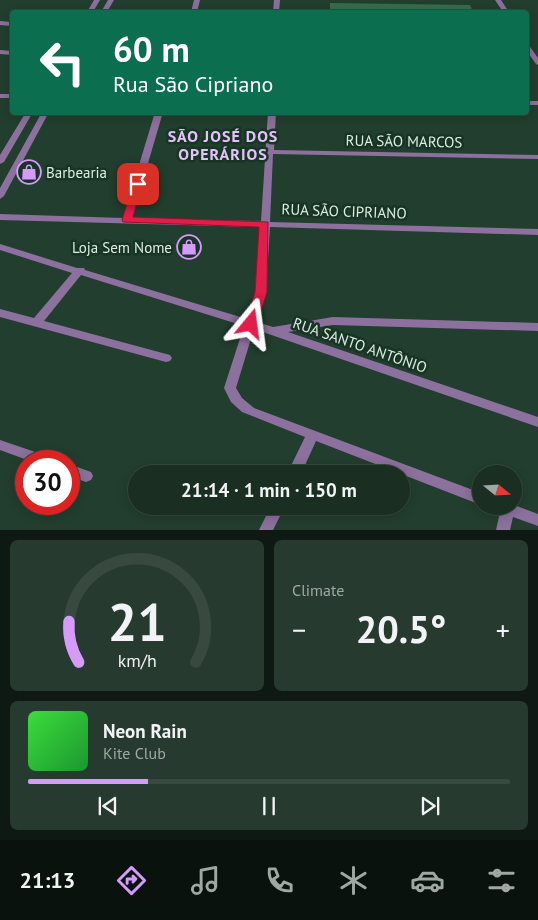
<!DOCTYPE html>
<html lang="en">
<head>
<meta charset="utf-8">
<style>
	body { margin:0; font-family:"PT Sans",sans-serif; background:#273a2f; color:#f1f3f6; height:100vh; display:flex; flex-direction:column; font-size:19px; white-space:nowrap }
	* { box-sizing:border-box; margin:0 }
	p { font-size:16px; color:#9fa8a5 }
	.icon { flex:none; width:28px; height:28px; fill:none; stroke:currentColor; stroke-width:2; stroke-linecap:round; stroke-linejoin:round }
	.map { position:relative; height:530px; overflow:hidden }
	.details { display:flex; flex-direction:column; gap:10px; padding:10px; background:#0e1913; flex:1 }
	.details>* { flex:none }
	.banner { position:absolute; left:10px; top:10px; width:519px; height:105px; border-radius:5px; box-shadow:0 2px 12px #0003,0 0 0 1px #384a40; background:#0b6e4f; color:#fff; overflow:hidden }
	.needle { width:32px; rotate:108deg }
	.fabs { position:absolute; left:472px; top:465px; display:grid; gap:10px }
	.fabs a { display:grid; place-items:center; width:50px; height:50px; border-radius:50%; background:#1a2e22; box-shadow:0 2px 12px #0003,0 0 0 1px #384a40; font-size:25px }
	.speed { position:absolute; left:15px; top:450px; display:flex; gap:10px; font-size:25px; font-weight:700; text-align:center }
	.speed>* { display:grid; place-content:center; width:65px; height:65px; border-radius:50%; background:#1a2e22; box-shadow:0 2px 12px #0003,0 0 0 1px #384a40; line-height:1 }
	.speed .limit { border:8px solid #d22; background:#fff; color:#111 }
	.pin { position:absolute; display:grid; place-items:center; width:42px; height:42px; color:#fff; margin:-21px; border-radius:10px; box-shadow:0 2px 8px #0006 }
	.me { position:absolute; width:55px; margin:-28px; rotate:16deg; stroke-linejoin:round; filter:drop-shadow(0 0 4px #0008) }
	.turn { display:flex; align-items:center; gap:18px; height:105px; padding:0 20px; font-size:22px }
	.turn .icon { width:65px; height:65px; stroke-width:2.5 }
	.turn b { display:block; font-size:35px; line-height:42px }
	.big { font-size:38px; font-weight:800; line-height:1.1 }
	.details .card { flex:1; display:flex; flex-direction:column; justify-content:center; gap:8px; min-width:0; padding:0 18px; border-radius:8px; background:#273a2f }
	.details .dial { align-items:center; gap:0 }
	.dial svg { height:130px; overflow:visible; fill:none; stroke:#384a40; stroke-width:7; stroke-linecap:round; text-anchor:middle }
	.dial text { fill:#f1f3f6; stroke:none }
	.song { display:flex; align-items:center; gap:15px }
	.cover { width:60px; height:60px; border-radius:8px; background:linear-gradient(135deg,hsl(120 70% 55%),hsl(130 70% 35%)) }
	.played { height:5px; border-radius:2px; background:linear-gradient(90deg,#d69bfa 25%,#384a40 25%) }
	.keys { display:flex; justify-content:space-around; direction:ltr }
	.heat { display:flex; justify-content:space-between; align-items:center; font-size:28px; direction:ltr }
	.details .tiles { flex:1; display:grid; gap:10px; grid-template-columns:1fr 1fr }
	.card:last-child { grid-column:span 2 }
	.trip { position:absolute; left:128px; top:465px; width:282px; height:50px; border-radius:25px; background:#1a2e22; box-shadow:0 2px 12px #0003,0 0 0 1px #384a40; font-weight:800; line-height:50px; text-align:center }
	.dock { display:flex; height:80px; justify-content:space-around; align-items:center; background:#0a120e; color:#9fa8a5 }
	.dock .icon { width:35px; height:35px }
	.dock .current { color:#d69bfa }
	.dock b { font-size:22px; color:#f1f3f6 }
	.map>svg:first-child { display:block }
	.green { fill:#366d4e }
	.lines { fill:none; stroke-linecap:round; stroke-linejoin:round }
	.street { fill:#8c709d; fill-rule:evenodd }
	.route { fill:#e11d48; stroke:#92132f }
	.labels { text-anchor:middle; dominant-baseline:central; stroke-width:5; stroke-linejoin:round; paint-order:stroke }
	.street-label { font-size:15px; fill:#dcede2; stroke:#173424 }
	.poi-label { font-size:15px; fill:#dcede2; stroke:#173424; text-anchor:start }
	.far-district-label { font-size:16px; font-weight:bold; letter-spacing:1px; fill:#e3c3f8; stroke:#173424 }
</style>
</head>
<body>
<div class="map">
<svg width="538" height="530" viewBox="0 0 538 530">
	<rect width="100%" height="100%" fill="#223e2e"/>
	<path class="green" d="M330 3 470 5 473 12H330Z"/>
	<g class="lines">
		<path class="street" d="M94 0H100L93 12H87Z
			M108 0H114L107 12H101Z
			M194 0H200L197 12H191Z
			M274 0H280L279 12H273Z
			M495 0H501L509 12H503Z
			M0 21 12 22V26L0 25Z
			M526 43 528 44 538 58V65L536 64 526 50Z
			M0 50 12 51V55L0 54Z
			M0 94H12V98H0Z
			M526 101H538V105H526Z
			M26 112H33L4 162 0 164V155Z
			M42 112H49L4 196 0 199V188Z
			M155 112H163L132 218 261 221 268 112H276L274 150 538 155V159L273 154 270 222 538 229V235L270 227 266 292 257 322 273 327 333 317 538 323V331L333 325 288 332 538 417V427L254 329 236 388 242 398 254 408 481 493V505L316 441 301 474H287L305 437 242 412 231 402 224 388 244 326 81 275 44 321 170 355 172 358 170 361 166 362 0 317V309L34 318 72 273 0 250V244L77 268H84L85 270 247 319 256 292 260 227 0 220V214L123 218Z
			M0 440 50 457 52 461H30L0 450Z
			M69 464 91 472 93 476 91 480 86 482 69 476Z
			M514 505 538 514V526L513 517 510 530H496L500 512 496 510 494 506H514Z
			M271 506H285L273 530H259Z"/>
	</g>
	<path class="route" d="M138 181 142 184 133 217 268 222 267 292 256 328 251 329 245 324 255 292 259 227 123 222 122 220 133 184Z"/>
	<defs>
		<g id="shop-ring" transform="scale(1.25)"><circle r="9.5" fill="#173424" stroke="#d69bfa" stroke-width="1.5"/><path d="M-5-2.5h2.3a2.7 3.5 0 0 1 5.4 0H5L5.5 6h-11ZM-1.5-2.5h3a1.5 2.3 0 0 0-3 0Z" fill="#d69bfa"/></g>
	</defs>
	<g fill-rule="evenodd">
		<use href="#shop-ring" x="29" y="172"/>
		<use href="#shop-ring" x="189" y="247"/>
	</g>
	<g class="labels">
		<g class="street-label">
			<text transform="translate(404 141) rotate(1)">RUA SÃO MARCOS</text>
			<text transform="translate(344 211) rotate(2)">RUA SÃO CIPRIANO</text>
			<text transform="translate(360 345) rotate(19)">RUA SANTO ANTÔNIO</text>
		</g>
		<g class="poi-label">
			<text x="46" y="172">Barbearia</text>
			<text x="172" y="247" text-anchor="end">Loja Sem Nome</text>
		</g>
		<g class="far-district-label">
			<text x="223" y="136">SÃO JOSÉ DOS<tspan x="223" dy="18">OPERÁRIOS</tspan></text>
		</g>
	</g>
</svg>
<div class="fabs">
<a><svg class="needle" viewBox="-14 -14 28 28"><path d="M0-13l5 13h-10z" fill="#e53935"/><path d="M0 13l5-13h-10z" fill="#9fa8a5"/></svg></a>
</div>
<div class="speed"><div class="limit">30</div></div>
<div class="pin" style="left:138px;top:184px;background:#d93025"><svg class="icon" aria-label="arrive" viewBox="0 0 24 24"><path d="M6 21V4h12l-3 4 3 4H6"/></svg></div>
<svg class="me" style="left:251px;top:324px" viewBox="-20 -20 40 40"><path d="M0-17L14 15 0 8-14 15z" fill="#e11d48" stroke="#fff" stroke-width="4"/></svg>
<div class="trip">21:14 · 1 min · 150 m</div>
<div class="banner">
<div class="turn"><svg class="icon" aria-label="left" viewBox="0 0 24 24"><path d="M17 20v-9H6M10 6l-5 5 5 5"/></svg><div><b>60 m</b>Rua São Cipriano</div></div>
</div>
</div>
<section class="details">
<div class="tiles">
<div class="card dial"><svg viewBox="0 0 100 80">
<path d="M14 69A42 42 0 1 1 86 69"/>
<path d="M14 69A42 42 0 0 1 8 44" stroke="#d69bfa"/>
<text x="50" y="56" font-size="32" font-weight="700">21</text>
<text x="50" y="72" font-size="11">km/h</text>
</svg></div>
<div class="card"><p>Climate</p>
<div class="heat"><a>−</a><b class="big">20.5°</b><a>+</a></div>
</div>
<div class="card">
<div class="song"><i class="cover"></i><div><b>Neon Rain</b><p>Kite Club</p></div></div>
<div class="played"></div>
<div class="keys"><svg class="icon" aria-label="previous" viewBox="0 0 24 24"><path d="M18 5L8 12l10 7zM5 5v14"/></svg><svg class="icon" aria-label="pause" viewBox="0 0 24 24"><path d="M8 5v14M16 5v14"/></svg><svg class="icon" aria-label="next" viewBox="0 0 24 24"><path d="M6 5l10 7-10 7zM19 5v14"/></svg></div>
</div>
</div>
</section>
<nav class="dock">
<b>21:13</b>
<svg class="icon current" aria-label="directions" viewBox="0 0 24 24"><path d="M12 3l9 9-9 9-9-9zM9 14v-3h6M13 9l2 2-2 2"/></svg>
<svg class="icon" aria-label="music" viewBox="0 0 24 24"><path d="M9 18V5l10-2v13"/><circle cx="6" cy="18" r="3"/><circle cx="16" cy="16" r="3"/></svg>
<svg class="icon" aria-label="phone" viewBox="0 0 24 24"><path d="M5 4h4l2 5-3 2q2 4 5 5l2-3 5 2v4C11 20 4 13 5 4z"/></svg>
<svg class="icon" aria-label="climate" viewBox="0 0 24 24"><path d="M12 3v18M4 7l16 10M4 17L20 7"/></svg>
<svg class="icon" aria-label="car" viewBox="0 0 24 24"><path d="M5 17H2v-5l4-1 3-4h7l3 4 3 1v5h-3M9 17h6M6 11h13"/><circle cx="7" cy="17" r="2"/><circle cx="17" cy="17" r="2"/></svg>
<svg class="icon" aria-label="filters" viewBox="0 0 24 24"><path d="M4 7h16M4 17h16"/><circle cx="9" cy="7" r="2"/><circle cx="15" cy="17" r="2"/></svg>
</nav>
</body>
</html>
